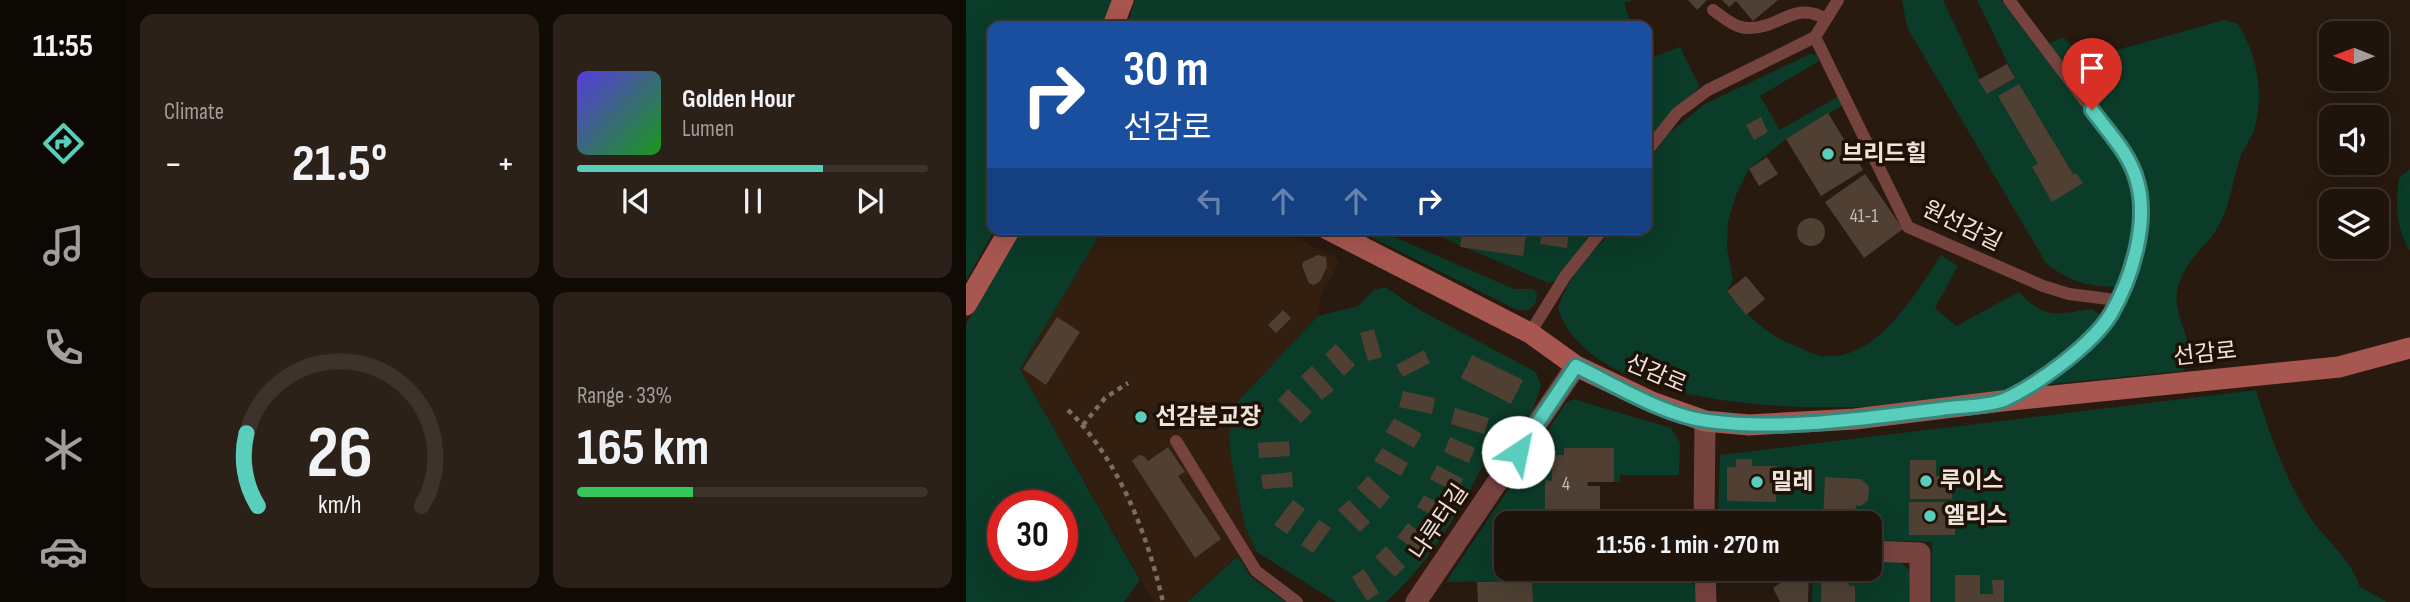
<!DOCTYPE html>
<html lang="en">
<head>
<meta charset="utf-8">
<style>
	body { margin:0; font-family:"Sofia Sans Condensed","Noto Sans KR",sans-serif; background:#2c2119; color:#f1f3f6; height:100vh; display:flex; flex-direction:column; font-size:26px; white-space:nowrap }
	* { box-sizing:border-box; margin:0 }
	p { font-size:23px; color:#a19e9d }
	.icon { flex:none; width:38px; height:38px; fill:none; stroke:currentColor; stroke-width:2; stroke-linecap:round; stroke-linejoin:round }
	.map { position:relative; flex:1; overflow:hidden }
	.details { display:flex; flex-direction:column; gap:14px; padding:14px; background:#110b06; width:840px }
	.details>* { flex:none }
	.banner { position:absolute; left:21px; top:21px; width:665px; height:214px; border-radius:14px; box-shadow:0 7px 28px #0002,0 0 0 2px #3c332c; background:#1a4fa0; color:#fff; overflow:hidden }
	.needle { width:46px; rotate:271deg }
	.buttons { position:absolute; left:1353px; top:21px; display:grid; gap:14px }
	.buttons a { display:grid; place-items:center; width:70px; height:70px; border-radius:14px; background:#1f140b; box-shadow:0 7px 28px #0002,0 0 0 2px #3c332c; font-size:35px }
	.speed { position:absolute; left:21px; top:490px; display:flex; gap:14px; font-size:35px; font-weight:700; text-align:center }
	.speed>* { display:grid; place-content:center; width:91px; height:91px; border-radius:50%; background:#1f140b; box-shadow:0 7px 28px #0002,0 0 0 2px #3c332c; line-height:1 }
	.speed .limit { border:10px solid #d22; background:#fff; color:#111 }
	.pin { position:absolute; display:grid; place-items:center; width:60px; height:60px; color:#fff; margin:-72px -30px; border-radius:50% 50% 50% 0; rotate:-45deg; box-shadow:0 0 7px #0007 }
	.pin .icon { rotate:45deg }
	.me { position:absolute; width:77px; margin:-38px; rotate:34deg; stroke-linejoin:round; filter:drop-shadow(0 0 5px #0008) }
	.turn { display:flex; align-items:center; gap:24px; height:147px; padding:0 21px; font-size:32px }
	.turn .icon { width:91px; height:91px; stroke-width:2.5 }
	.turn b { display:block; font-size:49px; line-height:60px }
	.lanes { display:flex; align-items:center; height:66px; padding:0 21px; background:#0003; justify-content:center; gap:35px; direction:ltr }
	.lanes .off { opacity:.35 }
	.big { font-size:52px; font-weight:700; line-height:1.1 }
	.details .card { flex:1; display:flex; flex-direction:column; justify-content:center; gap:10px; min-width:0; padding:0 24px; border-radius:14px; background:#2c2119 }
	.details .dial { align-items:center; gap:0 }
	.dial svg { height:182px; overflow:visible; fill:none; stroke:#3c332c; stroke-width:7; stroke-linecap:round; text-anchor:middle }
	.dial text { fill:#f1f3f6; stroke:none }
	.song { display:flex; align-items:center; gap:21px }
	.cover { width:84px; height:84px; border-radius:10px; background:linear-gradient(135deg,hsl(250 70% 55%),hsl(120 70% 35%)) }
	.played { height:7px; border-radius:4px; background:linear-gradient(90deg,#5acebd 70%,#3c332c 70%) }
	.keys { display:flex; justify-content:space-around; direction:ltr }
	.heat { display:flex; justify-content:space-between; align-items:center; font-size:38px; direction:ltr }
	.charge { height:10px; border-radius:5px; background:linear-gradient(90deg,#34c759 33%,#3c332c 0) }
	.details .tiles { flex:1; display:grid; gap:14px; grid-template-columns:repeat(2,1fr) }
	.trip { position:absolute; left:528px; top:511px; width:388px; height:70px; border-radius:14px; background:#1f140b; box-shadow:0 7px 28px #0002,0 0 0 2px #3c332c; font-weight:700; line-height:70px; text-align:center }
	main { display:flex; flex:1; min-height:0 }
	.dock { display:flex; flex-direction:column; width:126px; justify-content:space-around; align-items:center; background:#0c0804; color:#a19e9d }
	.dock .icon { width:49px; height:49px }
	.dock .active { color:#5acebd }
	.dock b { font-size:32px; color:#f1f3f6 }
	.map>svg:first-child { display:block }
	.built { fill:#331f0f }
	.green { fill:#0b3b29; fill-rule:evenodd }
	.building { fill:#504034 }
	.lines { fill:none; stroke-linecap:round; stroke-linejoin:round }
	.path { stroke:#7a6d63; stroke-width:4.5; stroke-dasharray:5 5; stroke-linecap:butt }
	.lane { stroke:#77433f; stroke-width:12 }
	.street { stroke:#77433f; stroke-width:21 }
	.secondary { stroke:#a85650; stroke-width:21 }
	.route-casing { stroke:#3a867b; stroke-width:18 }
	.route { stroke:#5acebd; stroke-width:12 }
	.poi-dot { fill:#5acebd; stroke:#1f1106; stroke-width:2.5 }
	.labels { text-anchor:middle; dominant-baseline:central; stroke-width:7; stroke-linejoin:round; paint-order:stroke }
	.number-label { font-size:19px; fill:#c6bab1 }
	.poi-label { font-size:23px; font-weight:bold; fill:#ede3db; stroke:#1f1106; text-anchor:start }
	.street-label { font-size:23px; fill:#ede3db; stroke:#1f1106 }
</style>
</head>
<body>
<main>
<nav class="dock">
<b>11:55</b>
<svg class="icon active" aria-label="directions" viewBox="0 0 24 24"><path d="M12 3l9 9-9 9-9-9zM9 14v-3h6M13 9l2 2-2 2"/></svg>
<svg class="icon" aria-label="music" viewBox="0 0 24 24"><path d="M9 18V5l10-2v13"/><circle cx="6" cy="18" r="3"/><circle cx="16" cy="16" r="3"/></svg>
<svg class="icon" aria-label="phone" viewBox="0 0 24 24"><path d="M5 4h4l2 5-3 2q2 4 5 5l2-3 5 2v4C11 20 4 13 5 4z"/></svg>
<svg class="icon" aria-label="climate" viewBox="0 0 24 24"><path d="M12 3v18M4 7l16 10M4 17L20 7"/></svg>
<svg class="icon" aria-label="car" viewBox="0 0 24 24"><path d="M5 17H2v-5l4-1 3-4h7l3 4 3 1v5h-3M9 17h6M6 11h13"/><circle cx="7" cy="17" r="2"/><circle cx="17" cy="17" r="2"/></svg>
</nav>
<section class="details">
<div class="tiles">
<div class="card"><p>Climate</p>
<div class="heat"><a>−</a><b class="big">21.5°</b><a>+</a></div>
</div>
<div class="card">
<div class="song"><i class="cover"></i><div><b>Golden Hour</b><p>Lumen</p></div></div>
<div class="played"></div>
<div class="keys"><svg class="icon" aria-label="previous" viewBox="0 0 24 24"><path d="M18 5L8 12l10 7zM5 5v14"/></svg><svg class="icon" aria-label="pause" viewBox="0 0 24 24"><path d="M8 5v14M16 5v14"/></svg><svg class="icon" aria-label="next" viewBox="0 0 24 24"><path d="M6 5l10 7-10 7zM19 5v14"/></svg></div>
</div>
<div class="card dial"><svg viewBox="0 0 100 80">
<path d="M14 69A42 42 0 1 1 86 69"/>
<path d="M14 69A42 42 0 0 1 9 37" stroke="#5acebd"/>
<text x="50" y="56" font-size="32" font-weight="700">26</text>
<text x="50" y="72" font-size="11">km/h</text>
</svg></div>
<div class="card"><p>Range · 33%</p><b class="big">165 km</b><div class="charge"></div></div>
</div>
</section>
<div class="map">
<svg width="1444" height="602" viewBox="0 0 1444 602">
	<rect width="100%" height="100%" fill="#291a0f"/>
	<path class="built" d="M137 229H313L374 260 354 298 352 316 272 401 263 434 279 527 291 552 271 556 221 602H188L54 369Z"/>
	<path class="green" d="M0 0H147L138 26H26V229H29L0 281Z
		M169 0H668L658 3 666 26H161Z
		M936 0H977L1021 94 1049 78 1011 0H1035C1060 33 1085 65 1111 98 1164 167 1190 200 1149 287 1120 286 1102 281 1080 263L941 27ZM1053 84 1107 174 1111 175 1116 183 1086 201 1066 168 1072 164Z
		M1258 20 1272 24C1291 55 1298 90 1289 127 1286 139 1276 149 1273 161 1267 182 1263 208 1252 227 1237 252 1224 253 1213 284 1201 318 1237 343 1217 371L1077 385C1104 367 1130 347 1149 321 1177 285 1191 217 1175 174 1160 132 1110 79 1082 44L1097 37 1119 59Z
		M714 47 734 87 703 115 681 142V59Z
		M844 54 851 55 853 61 794 96 814 130 873 96 877 105 820 139 783 169 770 195 762 221 761 248 767 280 761 291C782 317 801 335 832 347 840 350 849 356 857 356 912 361 949 294 975 255L992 266 969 308 990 326 1053 292C1080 320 1090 314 1126 309L1135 315C1115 344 1069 381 1035 393 1019 398 999 398 982 400 888 413 628 421 592 308 598 291 607 272 620 259 629 248 638 243 645 229H681V163L701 135 737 105Z
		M1444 169V251C1430 228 1429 204 1433 178Z
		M53 229H137L54 369 174 580 158 602H0V324ZM37 506H96V565H37Z
		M389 229H410L548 289H567L571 293 570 302 563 310H551Z
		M456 229H629L591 280 582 283Z
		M419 287 452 309 570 372 575 386 565 415 539 421C506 488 476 551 420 602H370L291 552 279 527 265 458 263 434 272 401 352 316 392 306 408 290Z
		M1290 390C1304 434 1318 476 1343 516 1359 540 1385 558 1394 587L1421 602H966V542L905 540V523H755L752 514 754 455Z
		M607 399 705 428 714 443 713 475H654V482H622L620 519H653V523H541V569H721L729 588V602H567L566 581 480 582 600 403Z
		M272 556 284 576 320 602H221Z
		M905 556H928L944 571 945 602H846L847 569H905Z"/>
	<path class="building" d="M722 0H741L731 10Z
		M756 0H812L787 21 770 1 763 7Z
		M1041 64 1049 78 1021 94 1012 80Z
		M1053 84 1107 174H1111L1117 183 1086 202 1066 167 1072 164 1032 96Z
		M862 113 897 170 855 196 820 139Z
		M795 117 802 132 788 140 780 125Z
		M801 157 812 174 793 186 783 169Z
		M899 174 937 229 898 258 859 202Z
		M831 232a14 14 0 1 1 28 0a14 14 0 1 1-28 0Z
		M497 229H561L557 256 494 247Z
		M577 229H603L601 248 574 244Z
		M352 255 360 257 361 267 354 281 348 285 343 283 336 266 337 262Z
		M780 276 799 299 780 315 761 291Z
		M317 310 325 318 310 333 302 325Z
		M91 317 114 332 80 385 57 369Z
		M408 329 416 357 402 361 394 333Z
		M370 344 389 365 378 376 359 354Z
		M458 350 464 363 437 377 430 365Z
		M506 355 557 380 545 404 495 378Z
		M346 366 368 390 356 400 335 376Z
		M322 389 346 412 335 423 312 400Z
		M437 391 469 398 466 414 433 407Z
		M489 408 523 418 518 434 485 424Z
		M428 418 456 434 448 448 420 432Z
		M484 437 509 448 503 463 478 452Z
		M323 441 324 456 293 458 292 443Z
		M202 447 219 472 212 476 255 539 229 558 166 461 173 455 178 456 182 461Z
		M416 448 442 463 435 476 408 461Z
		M598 448H648V482H622L621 486H634V511H620V519H653V523H585V512H579V480L586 481V455H598Z
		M770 459H786V466H811L810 502 761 501V467H770Z
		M944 460H970V476H986V499H944Z
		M471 465 497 479 490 493 464 479Z
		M326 472 327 487 297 489 295 475Z
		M402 476 424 497 414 509 391 488Z
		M859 477 895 479 903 487 902 500 895 506 890 505 889 513H882V523H857Z
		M458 495 482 508 475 520 451 507Z
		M327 500 339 509 321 534 308 525Z
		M383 500 404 522 394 532 372 510Z
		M943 502H989V535H943Z
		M353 520 365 528 347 553 335 545Z
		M442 523 463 540 453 553 431 537Z
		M536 535H541V554H536Z
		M420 546 439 567 429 577 409 557Z
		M398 569 413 593 401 601 386 577Z
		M834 569H843L842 602H814L807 588Z
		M856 569H883V586H889V602H855Z
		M989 575H1014V594H1027L1026 580H1038V602H989Z
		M566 581 567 602H512L511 582Z"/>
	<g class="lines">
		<path class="path" d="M102 410C153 460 181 533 197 602
			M117 425 139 398 162 383"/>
		<path class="lane" d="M1043 0 1159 154C1163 163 1170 173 1172 183 1181 231 1164 295 1132 331 1108 357 1076 378 1046 395
			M747 10C757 17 769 28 782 28 814 29 827 0 860 19
			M849 37 942 227 1077 286 1103 294 1151 300
			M681 151 711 113 742 90 849 37 872 0
			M564 333 600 275 637 229
			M210 441 290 571 331 602"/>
		<path class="street" d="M738 523 739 421
			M905 551 954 553V602
			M739 569 740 602
			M450 602 610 366"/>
		<path class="secondary" d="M147 26 157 0
			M361 229 564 333 610 366 688 403 739 421 783 425 889 419 1036 401 1373 367 1444 348
			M0 305 44 229"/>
	</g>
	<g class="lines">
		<g class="route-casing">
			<path id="route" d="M552 452 610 366C649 385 699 416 742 421 818 431 899 418 975 409 994 406 1020 407 1038 400 1071 385 1126 345 1145 314 1166 278 1183 222 1171 181 1164 154 1142 132 1126 110"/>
		</g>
		<use href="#route" class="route"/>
	</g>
	<g class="poi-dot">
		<circle cx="862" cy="154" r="7"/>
		<circle cx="175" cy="417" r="7"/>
		<circle cx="960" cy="481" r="7"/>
		<circle cx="791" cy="482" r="7"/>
		<circle cx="964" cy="516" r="7"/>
	</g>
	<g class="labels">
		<g class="number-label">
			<text x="898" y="216">41-1</text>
			<text x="600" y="484">4</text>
		</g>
		<g class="poi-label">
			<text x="876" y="154">브리드힐</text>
			<text x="189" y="417">선감분교장</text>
			<text x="974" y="481">루이스</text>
			<text x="805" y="482">밀레</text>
			<text x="978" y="516">엘리스</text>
		</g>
		<g class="street-label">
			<text transform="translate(996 226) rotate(26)">원선감길</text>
			<text transform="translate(1239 354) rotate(-6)">선감로</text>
			<text transform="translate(690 374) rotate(23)">선감로</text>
			<text transform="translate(473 522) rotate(-56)">나루터길</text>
		</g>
	</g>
</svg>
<div class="buttons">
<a><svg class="needle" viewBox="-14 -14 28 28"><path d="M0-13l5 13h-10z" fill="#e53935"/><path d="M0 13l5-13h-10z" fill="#a19e9d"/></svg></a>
<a><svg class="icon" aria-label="sound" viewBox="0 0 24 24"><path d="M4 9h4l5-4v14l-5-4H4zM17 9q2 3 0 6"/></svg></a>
<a><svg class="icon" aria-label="layers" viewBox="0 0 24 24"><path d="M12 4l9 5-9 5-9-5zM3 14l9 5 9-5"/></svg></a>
</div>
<div class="speed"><div class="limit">30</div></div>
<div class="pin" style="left:1126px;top:110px;background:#d93025"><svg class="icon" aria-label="arrive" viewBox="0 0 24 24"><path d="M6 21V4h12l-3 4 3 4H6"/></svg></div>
<svg class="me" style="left:552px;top:452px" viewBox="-20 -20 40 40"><circle r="19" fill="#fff"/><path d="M0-13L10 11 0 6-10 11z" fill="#5acebd"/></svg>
<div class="trip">11:56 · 1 min · 270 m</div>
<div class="banner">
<div class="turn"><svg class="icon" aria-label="right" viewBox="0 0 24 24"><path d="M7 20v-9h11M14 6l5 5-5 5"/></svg><div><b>30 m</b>선감로</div></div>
<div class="lanes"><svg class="icon off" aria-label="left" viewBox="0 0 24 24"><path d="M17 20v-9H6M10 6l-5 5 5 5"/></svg><svg class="icon off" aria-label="ahead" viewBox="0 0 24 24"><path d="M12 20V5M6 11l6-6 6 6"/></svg><svg class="icon off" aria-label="ahead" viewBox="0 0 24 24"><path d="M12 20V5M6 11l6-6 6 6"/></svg><svg class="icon" aria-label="right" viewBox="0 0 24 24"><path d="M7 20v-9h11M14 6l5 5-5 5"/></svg></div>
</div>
</div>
</main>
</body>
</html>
